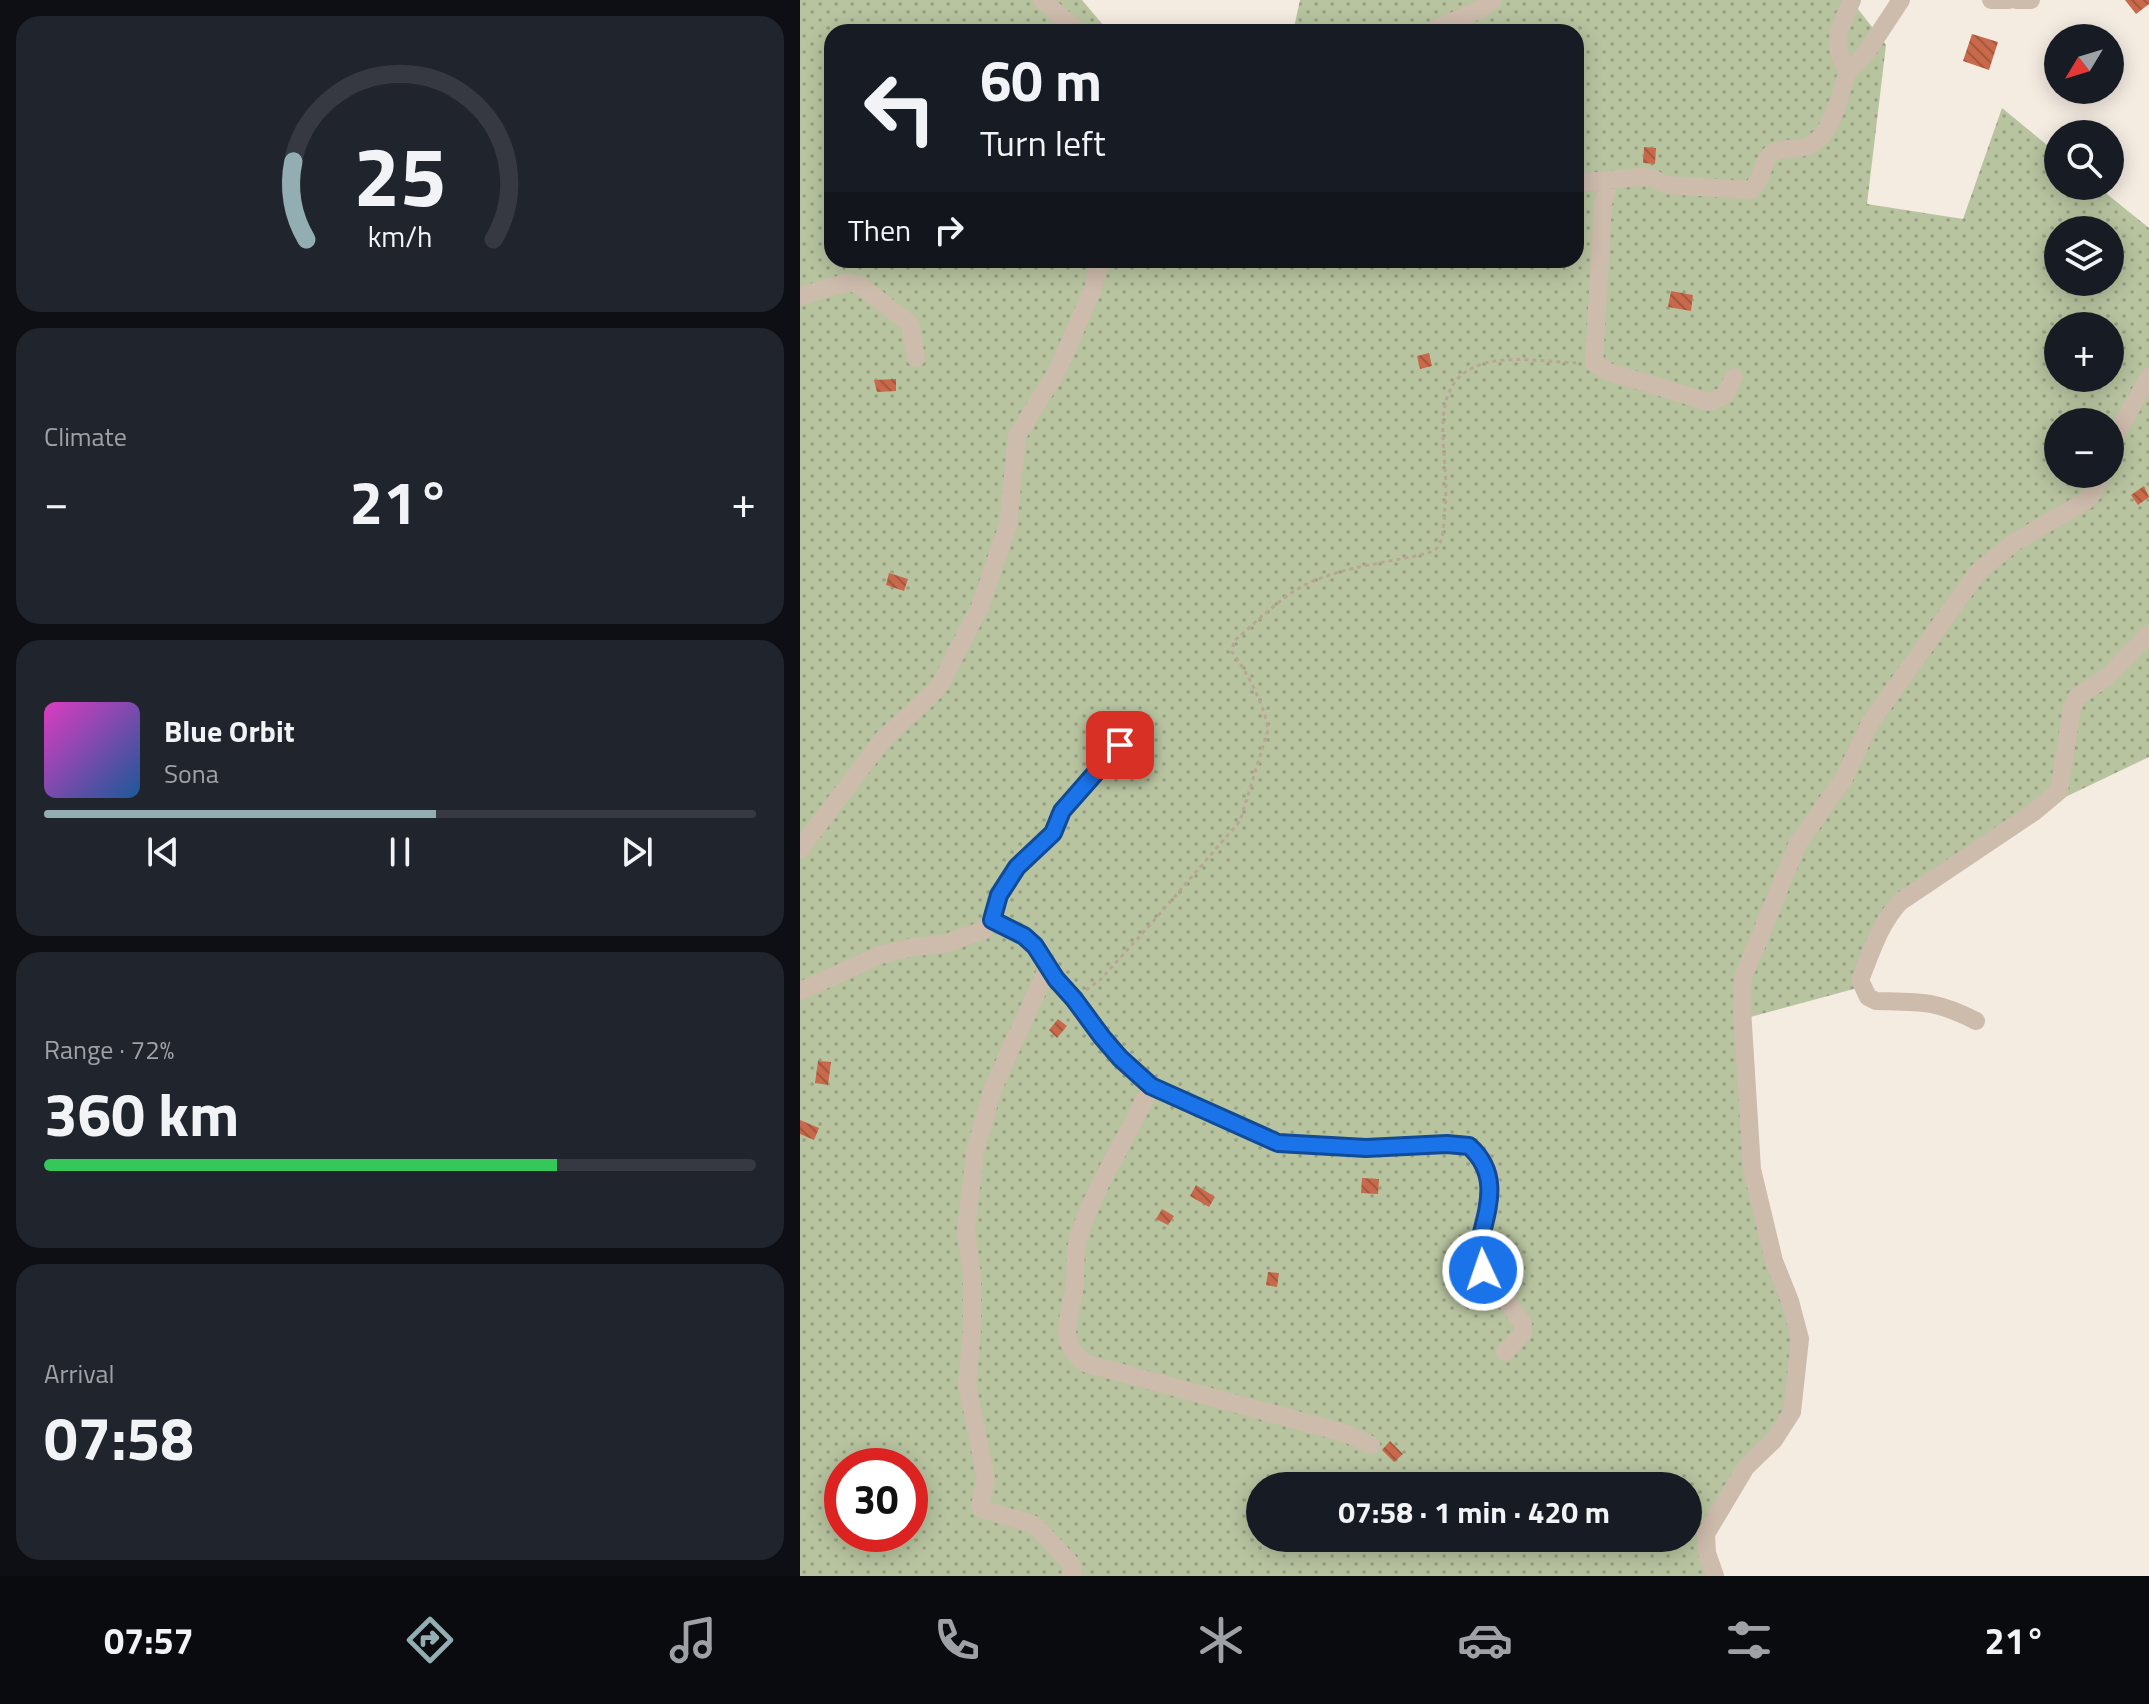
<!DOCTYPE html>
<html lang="en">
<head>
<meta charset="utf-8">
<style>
	body { margin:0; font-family:"Titillium Web",sans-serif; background:#20242c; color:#f1f3f6; height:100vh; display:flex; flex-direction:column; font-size:30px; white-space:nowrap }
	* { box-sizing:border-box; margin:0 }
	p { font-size:26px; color:#9ea1a6 }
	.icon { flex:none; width:44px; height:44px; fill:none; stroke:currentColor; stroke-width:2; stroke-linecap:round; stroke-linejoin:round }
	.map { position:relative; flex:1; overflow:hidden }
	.drawer { display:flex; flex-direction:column; gap:16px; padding:16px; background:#0d0f14; width:800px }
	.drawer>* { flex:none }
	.top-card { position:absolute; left:24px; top:24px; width:760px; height:244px; border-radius:24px; box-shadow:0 4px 20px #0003; background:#171b24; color:#f1f3f6; overflow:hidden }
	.needle { width:52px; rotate:232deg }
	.controls { position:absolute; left:1244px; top:24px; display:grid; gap:16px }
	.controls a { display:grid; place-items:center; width:80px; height:80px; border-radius:50%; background:#171b24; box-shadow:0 4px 20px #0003; font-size:40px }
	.speed { position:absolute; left:24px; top:1448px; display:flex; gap:16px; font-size:40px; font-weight:700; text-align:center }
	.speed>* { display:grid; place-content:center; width:104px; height:104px; border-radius:50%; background:#171b24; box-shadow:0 4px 20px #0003; line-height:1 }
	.speed .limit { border:12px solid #d22; background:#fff; color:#111 }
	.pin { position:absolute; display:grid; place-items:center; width:68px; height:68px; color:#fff; margin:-34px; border-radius:16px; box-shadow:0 4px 12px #0006 }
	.me { position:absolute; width:88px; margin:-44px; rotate:357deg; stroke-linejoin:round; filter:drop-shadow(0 0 6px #0008) }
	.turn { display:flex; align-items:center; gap:28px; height:168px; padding:0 24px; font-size:36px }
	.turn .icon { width:104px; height:104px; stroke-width:2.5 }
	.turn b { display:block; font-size:56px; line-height:68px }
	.then { display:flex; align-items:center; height:76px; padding:0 24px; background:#0003; gap:16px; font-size:30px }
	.big { font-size:60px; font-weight:700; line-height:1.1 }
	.drawer .widget { flex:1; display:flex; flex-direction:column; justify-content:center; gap:12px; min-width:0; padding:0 28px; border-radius:24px; background:#20242c }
	.drawer .dial { align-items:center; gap:0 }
	.dial svg { height:208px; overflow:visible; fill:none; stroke:#363941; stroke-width:7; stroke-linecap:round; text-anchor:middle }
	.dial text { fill:#f1f3f6; stroke:none }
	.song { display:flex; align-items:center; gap:24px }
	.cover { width:96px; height:96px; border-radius:12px; background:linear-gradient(135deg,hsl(310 70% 55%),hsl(210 70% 35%)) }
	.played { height:8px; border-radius:4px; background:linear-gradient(90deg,#92aeb2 55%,#363941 55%) }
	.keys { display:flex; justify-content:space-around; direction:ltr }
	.heat { display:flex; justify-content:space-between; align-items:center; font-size:44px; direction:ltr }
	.charge { height:12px; border-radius:6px; background:linear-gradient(90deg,#34c759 72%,#363941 0) }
	.trip { position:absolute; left:446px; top:1472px; width:456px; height:80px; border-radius:40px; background:#171b24; box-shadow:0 4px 20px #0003; font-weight:700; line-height:80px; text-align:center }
	.tabs { display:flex; height:128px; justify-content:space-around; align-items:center; background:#090b0e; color:#9ea1a6 }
	.tabs .icon { width:56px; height:56px }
	.tabs .current { color:#92aeb2 }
	.tabs b { font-size:36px; color:#f1f3f6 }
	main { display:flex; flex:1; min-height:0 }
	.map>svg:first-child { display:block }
	.grass { fill:url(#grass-dots); fill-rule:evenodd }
	.building { fill:url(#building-back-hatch) }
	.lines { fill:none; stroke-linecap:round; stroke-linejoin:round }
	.path { stroke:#b9a596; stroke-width:3; stroke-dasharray:4 4; stroke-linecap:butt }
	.minor { stroke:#cdbbac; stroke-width:18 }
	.route-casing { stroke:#114b97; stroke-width:20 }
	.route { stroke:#1a73e8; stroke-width:14 }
</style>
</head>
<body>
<main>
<section class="drawer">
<div class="widget dial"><svg viewBox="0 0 100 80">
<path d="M14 69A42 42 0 1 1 86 69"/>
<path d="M14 69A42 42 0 0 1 9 39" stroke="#92aeb2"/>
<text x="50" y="56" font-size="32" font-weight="700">25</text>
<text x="50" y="72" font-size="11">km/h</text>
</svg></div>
<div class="widget"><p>Climate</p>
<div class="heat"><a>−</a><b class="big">21°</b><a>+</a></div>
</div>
<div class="widget">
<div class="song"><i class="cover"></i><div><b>Blue Orbit</b><p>Sona</p></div></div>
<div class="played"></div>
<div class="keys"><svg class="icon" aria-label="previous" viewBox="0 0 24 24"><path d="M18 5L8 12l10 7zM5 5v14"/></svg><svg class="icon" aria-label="pause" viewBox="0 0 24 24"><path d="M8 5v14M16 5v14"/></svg><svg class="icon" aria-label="next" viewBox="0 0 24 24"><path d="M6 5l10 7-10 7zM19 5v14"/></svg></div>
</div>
<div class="widget"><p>Range · 72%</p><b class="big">360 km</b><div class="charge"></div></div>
<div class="widget"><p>Arrival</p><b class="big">07:58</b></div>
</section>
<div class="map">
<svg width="1349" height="1576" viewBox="0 0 1349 1576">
	<defs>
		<pattern id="grass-dots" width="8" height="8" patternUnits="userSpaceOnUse" patternTransform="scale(2)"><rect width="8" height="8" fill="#b8c4a0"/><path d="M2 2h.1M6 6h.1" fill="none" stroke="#97a083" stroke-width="1.8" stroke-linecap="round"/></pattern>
		<pattern id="building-back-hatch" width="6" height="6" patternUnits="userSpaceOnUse" patternTransform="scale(2)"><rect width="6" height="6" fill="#c8694b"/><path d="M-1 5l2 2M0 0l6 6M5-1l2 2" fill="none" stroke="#a4573f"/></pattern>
	</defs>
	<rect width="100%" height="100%" fill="#f4ebe1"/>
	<path class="grass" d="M0 0H282L309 32H32V260H776V32H493L500 0H1051L1086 45 1067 204 1163 219 1202 108 1258 154V186H1297L1349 228V757L1234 812 1100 902 1061 987 943 1019 952 1169 1000 1339 992 1412 906 1534 915 1576H0ZM1258 230H1310V282H1258ZM1258 326H1310V378H1258ZM1258 422H1310V474H1258ZM42 1466H110V1534H42ZM460 1486H888V1538H460Z"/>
	<path class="building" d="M1325 0H1349V4L1336 14Z
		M1172 34 1198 42 1189 70 1163 61Z
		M844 147 856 148 855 164 843 163Z
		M871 291 893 295 891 311 868 307Z
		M629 353 632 366 620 369 617 356Z
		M96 379V391L77 392 74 380Z
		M1344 486 1349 497 1338 505 1331 495Z
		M89 573 108 579 104 591 86 585Z
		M258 1019 267 1026 257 1038 249 1030Z
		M18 1061 31 1062 28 1085 15 1083Z
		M0 1120 19 1128 14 1140 0 1134Z
		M562 1178 579 1179 578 1194 561 1193Z
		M396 1185 415 1197 409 1207 390 1196Z
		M362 1209 374 1216 368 1225 356 1219Z
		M468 1272 479 1273 477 1287 466 1285Z
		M590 1441 603 1454 594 1462 582 1450Z"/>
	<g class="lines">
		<path class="path" d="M286 990 300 980 350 925 440 821 468 730C466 708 446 670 432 652L434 641C459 620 483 594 513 581 549 566 591 562 628 553L636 549C645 538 644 521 645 507 648 479 642 450 643 421 647 342 724 361 778 363"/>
		<path class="minor" d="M242 0 279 32
			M1052 0C1040 28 1029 43 1048 71L1066 53 1101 0
			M1191 0H1209
			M1216 0H1231
			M629 32 681 9 693 0
			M810 181 803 204 794 363 806 371 909 402 925 395 934 377
			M776 183 841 177 852 178 866 185 951 190C963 180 962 161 972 153 982 147 998 150 1008 146 1034 135 1039 94 1048 71
			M0 296 49 282 61 286 110 324 116 358
			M1310 451 1318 431 1349 377
			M0 849 84 738 129 697 141 683 180 607 208 525 217 436 256 373 293 289 300 260
			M192 920 224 936 235 946 256 979 268 991 302 1037 320 1058 351 1086 478 1143 566 1148 647 1144 669 1146 687 1166 691 1184 676 1258 723 1324V1333L705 1352
			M249 965 193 1088 175 1152 166 1231 172 1274V1329L167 1384 186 1478 180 1506 182 1509 235 1525 271 1564 273 1570 270 1576
			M0 991 80 955 113 947 144 944 184 930 192 920 199 895 217 867 253 833 262 811 320 745
			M1176 1021C1136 1000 1120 1002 1076 1001L1068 997 1060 980C1071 953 1080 923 1100 902L1234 812 1259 791 1272 708 1277 697 1307 677 1349 634
			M351 1086C329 1136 296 1182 279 1236 273 1253 277 1272 274 1291 269 1320 257 1342 285 1363L548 1434 571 1445
			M915 1576 907 1553 906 1534 946 1467 974 1440 992 1412 1000 1339 990 1301 974 1261 952 1169 942 1009 943 978 997 845 1044 778 1070 723 1170 583 1178 572 1213 543 1287 500 1293 493 1301 474"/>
	</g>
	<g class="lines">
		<g class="route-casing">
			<path id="route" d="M320 745 262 811 253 833 217 867 199 895 192 920 224 936 235 946 256 979 274 999 302 1037 320 1058 351 1086 478 1143 566 1148 647 1144 669 1146C705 1178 684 1216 676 1258L683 1270"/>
		</g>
		<use href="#route" class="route"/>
	</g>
</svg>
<div class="controls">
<a><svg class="needle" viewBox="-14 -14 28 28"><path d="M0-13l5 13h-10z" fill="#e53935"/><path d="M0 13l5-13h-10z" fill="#9ea1a6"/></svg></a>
<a><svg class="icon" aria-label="search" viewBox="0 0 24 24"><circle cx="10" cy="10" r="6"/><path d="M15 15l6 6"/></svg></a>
<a><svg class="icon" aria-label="layers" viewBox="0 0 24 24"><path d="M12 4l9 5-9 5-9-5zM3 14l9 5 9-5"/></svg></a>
<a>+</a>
<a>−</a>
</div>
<div class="speed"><div class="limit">30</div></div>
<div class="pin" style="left:320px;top:745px;background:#d93025"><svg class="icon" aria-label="arrive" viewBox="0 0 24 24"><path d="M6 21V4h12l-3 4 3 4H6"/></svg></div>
<svg class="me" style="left:683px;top:1270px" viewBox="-20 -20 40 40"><circle r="17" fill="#1a73e8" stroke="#fff" stroke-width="3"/><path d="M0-11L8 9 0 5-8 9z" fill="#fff"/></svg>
<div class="trip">07:58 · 1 min · 420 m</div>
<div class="top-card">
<div class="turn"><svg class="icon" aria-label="left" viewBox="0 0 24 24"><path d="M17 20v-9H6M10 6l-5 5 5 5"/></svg><div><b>60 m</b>Turn left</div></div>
<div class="then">Then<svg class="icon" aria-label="right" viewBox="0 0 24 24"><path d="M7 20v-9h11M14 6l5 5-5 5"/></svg></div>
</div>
</div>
</main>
<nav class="tabs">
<b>07:57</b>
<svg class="icon current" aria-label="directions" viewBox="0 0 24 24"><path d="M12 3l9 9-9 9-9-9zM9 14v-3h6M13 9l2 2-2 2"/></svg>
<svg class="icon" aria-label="music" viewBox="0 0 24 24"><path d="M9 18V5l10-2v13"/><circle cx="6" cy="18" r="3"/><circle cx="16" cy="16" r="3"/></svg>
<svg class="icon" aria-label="phone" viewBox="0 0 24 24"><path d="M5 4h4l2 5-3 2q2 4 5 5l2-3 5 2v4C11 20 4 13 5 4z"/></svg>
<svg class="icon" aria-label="climate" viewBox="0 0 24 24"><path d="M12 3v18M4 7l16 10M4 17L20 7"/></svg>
<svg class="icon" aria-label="car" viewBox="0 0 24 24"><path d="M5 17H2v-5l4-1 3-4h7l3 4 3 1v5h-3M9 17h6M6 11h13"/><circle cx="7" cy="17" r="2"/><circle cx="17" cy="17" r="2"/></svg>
<svg class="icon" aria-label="filters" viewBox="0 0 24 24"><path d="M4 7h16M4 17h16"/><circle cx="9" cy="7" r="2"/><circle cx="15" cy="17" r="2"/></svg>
<b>21°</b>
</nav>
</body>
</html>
